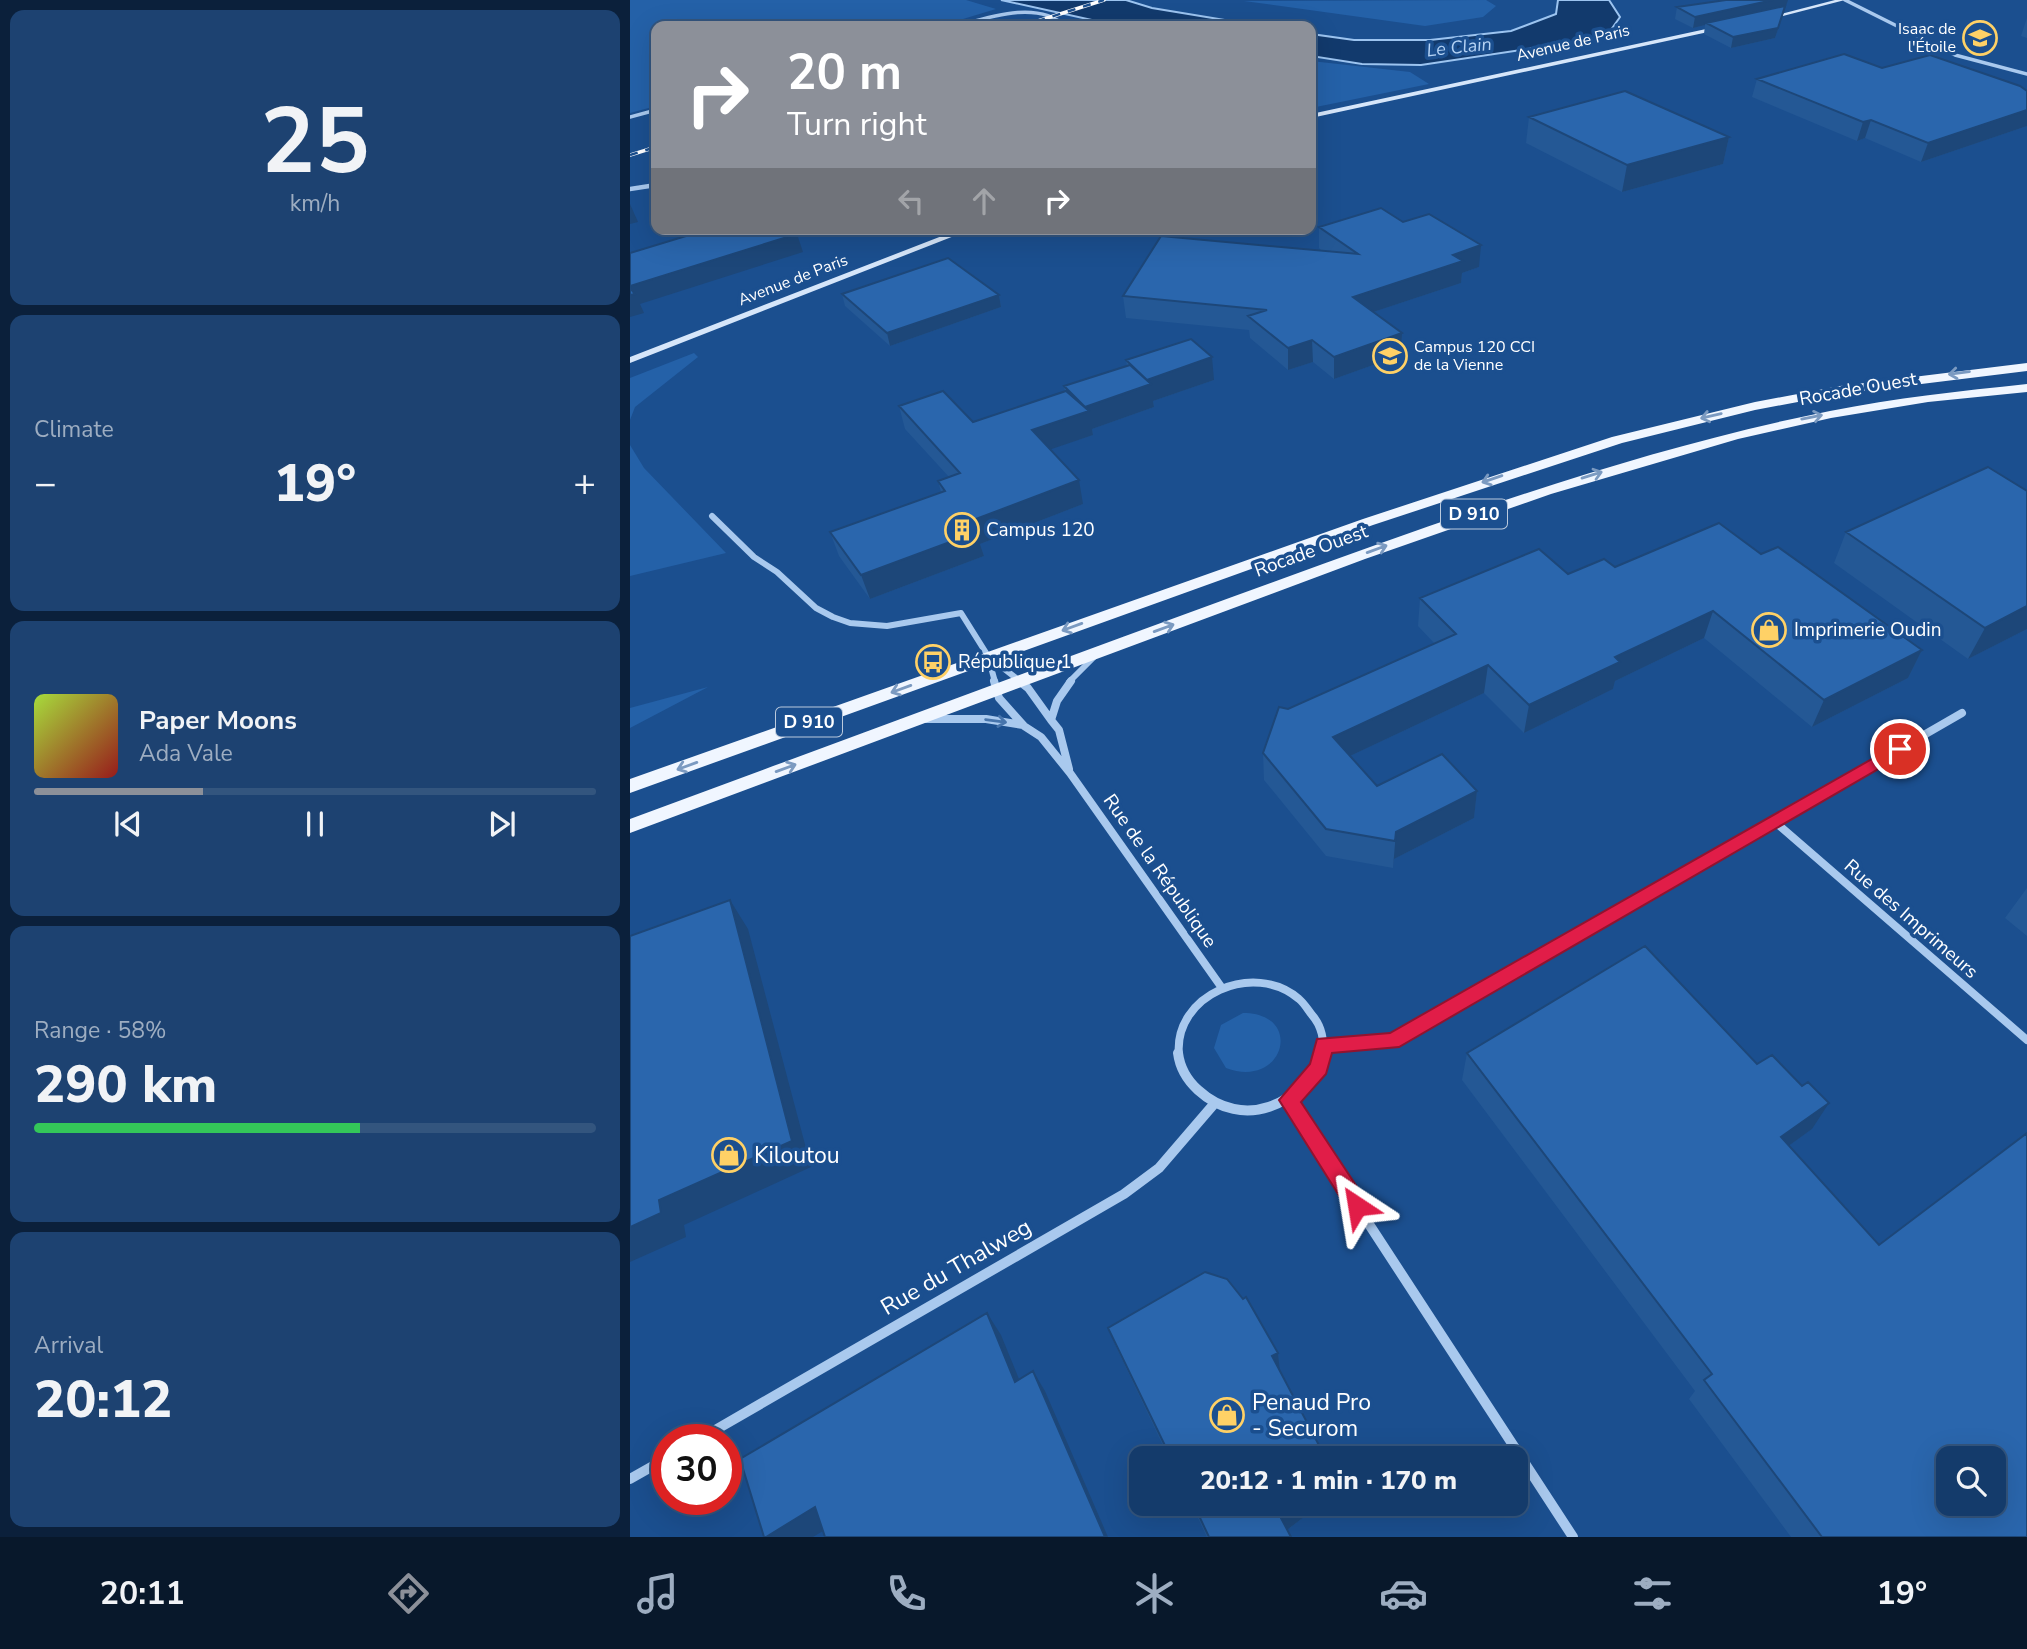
<!DOCTYPE html>
<html lang="en">
<head>
<meta charset="utf-8">
<style>
	body { margin:0; font-family:"Nunito Sans",sans-serif; background:#1d4271; color:#f1f3f6; height:100vh; display:flex; flex-direction:column; font-size:26px; white-space:nowrap }
	* { box-sizing:border-box; margin:0 }
	p { font-size:23px; color:#9dadc1 }
	.icon { flex:none; width:38px; height:38px; fill:none; stroke:currentColor; stroke-width:2; stroke-linecap:round; stroke-linejoin:round }
	.map { position:relative; flex:1; overflow:hidden }
	.panel { display:flex; flex-direction:column; gap:10px; padding:10px; background:#0b203b; width:630px }
	.panel>* { flex:none }
	.hud { position:absolute; left:21px; top:21px; width:665px; height:214px; border-radius:14px; box-shadow:0 7px 28px #0002,0 0 0 2px #33557e; background:#8c9099; color:#fff; overflow:hidden }
	.controls { position:absolute; left:1306px; top:1446px; display:grid; gap:14px }
	.controls a { display:grid; place-items:center; width:70px; height:70px; border-radius:14px; background:#143b6b; box-shadow:0 7px 28px #0002,0 0 0 2px #33557e; font-size:35px }
	.speed { position:absolute; left:21px; top:1424px; display:flex; gap:14px; font-size:35px; font-weight:700; text-align:center }
	.speed>* { display:grid; place-content:center; width:91px; height:91px; border-radius:50%; background:#143b6b; box-shadow:0 7px 28px #0002,0 0 0 2px #33557e; line-height:1 }
	.speed .limit { border:10px solid #d22; background:#fff; color:#111 }
	.pin { position:absolute; display:grid; place-items:center; width:60px; height:60px; color:#fff; margin:-30px; border:4px solid #fff; border-radius:50%; box-shadow:0 2px 7px #0007 }
	.me { position:absolute; width:77px; margin:-38px; rotate:327deg; stroke-linejoin:round; filter:drop-shadow(0 0 5px #0008) }
	.turn { display:flex; align-items:center; gap:24px; height:147px; padding:0 21px; font-size:32px }
	.turn .icon { width:91px; height:91px; stroke-width:2.5 }
	.turn b { display:block; font-size:49px; line-height:60px }
	.lanes { display:flex; align-items:center; height:66px; padding:0 21px; background:#0003; justify-content:center; gap:35px; direction:ltr }
	.lanes .off { opacity:.35 }
	.big { font-size:52px; font-weight:800; line-height:1.1 }
	.panel .card { flex:1; display:flex; flex-direction:column; justify-content:center; gap:10px; min-width:0; padding:0 24px; border-radius:14px; background:#1d4271 }
	.panel .dial { align-items:center; gap:0 }
	.dial b { font-size:91px; line-height:1 }
	.song { display:flex; align-items:center; gap:21px }
	.cover { width:84px; height:84px; border-radius:10px; background:linear-gradient(135deg,hsl(80 70% 55%),hsl(0 70% 35%)) }
	.played { height:7px; border-radius:4px; background:linear-gradient(90deg,#8c9099 30%,#33557e 30%) }
	.keys { display:flex; justify-content:space-around; direction:ltr }
	.heat { display:flex; justify-content:space-between; align-items:center; font-size:38px; direction:ltr }
	.charge { height:10px; border-radius:5px; background:linear-gradient(90deg,#34c759 58%,#33557e 0) }
	.trip { position:absolute; left:499px; top:1446px; width:399px; height:70px; border-radius:14px; background:#143b6b; box-shadow:0 7px 28px #0002,0 0 0 2px #33557e; font-weight:800; line-height:70px; text-align:center }
	.tabs { display:flex; height:112px; justify-content:space-around; align-items:center; background:#08182b; color:#9dadc1 }
	.tabs .icon { width:49px; height:49px }
	.tabs .current { color:#8c9099 }
	.tabs b { font-size:32px; color:#f1f3f6 }
	main { display:flex; flex:1; min-height:0 }
	.map>svg:first-child { display:block }
	.green { fill:#2461a8 }
	.water { fill:#123a6d; stroke:#9cc4f0; stroke-width:2 }
	.lines { fill:none; stroke-linecap:round; stroke-linejoin:round }
	.street-far4 { stroke:#a9c9ee; stroke-width:3.5 }
	.street-far3 { stroke:#a9c9ee; stroke-width:4.5 }
	.street-far2 { stroke:#a9c9ee; stroke-width:6 }
	.street-far1 { stroke:#a9c9ee; stroke-width:8 }
	.street { stroke:#a9c9ee; stroke-width:10 }
	.secondary { fill:#d6e6fa; fill-rule:evenodd }
	.primary { fill:#f0f6ff; fill-rule:evenodd }
	.rail-casing { stroke:#fff; stroke-width:3.5 }
	.rail { stroke:#1b4f8f; stroke-width:2.5; stroke-dasharray:8; stroke-linecap:butt }
	.wall { fill:#245895 }
	.shaded-wall { fill:#1d4779 }
	.building { fill:#2a66ad; stroke:#1d4779; stroke-width:2; fill-rule:evenodd }
	.oneway { stroke:#7b9ac1 }
	.oneway2 { stroke:#4674ac }
	.route { fill:#e11d48; stroke:#92132f; stroke-width:2 }
	.labels { text-anchor:middle; dominant-baseline:central; stroke-width:7; stroke-linejoin:round; paint-order:stroke }
	.far-poi-label { font-size:16px; fill:#fff; stroke:#1b4f8f; text-anchor:end }
	.far-street-label { font-size:16px; fill:#fff; stroke:#1b4f8f }
	.far-water-label { font-size:18px; font-style:italic; fill:#b5d3f5; stroke:#1b4f8f }
	.shield { fill:#1b4f8f; stroke:#bbcadd; stroke-width:2 }
	.shield-label { font-size:18px; font-weight:bold; fill:#fff }
	.street-label { font-size:19px; fill:#fff; stroke:#1b4f8f }
	.poi-label { font-size:19px; fill:#fff; stroke:#1b4f8f; text-anchor:start }
	.near-poi-label { font-size:23px; fill:#fff; stroke:#1b4f8f; text-anchor:start }
	.near-street-label { font-size:23px; fill:#fff; stroke:#1b4f8f }
</style>
</head>
<body>
<main>
<section class="panel">
<div class="card dial"><b>25</b><p>km/h</p></div>
<div class="card"><p>Climate</p>
<div class="heat"><a>−</a><b class="big">19°</b><a>+</a></div>
</div>
<div class="card">
<div class="song"><i class="cover"></i><div><b>Paper Moons</b><p>Ada Vale</p></div></div>
<div class="played"></div>
<div class="keys"><svg class="icon" aria-label="previous" viewBox="0 0 24 24"><path d="M18 5L8 12l10 7zM5 5v14"/></svg><svg class="icon" aria-label="pause" viewBox="0 0 24 24"><path d="M8 5v14M16 5v14"/></svg><svg class="icon" aria-label="next" viewBox="0 0 24 24"><path d="M6 5l10 7-10 7zM19 5v14"/></svg></div>
</div>
<div class="card"><p>Range · 58%</p><b class="big">290 km</b><div class="charge"></div></div>
<div class="card"><p>Arrival</p><b class="big">20:12</b></div>
</section>
<div class="map">
<svg width="1397" height="1537" viewBox="0 0 1397 1537">
	<rect width="100%" height="100%" fill="#1b4f8f"/>
	<path class="green" d="M0 0H336L366 9 310 26H26V106L0 113Z
		M856 0 866 6 853 17 795 26 614 1Z
		M681 61 780 72 799 84 681 108Z
		M64 353 68 357 5 407 0 420V378Z
		M0 445 14 468 96 553 0 576Z
		M78 687 0 728V708Z
		M613 1013C675 1013 654 1090 596 1068L584 1048 591 1025Z"/>
	<path class="water" d="M371 0H496L522 8 631 26H489Z
		M928 0H979L990 17 978 34 957 40 791 65 732 64 681 56V34L724 40H800L881 31 926 14Z"/>
	<g class="lines">
		<path class="street-far4" d="M1215 0 1325 55 1397 74
			M327 26C359 17 408 0 435 26
			M0 117 26 110"/>
		<path class="street-far3" d="M0 189 26 185"/>
		<path class="street-far2" d="M82 516 124 557 147 572 186 608 203 617 220 623 257 626 331 613 358 656 365 682
			M359 657 391 682
			M439 682 464 657"/>
		<path class="street-far1" d="M364 681 369 698 394 726 411 737 440 773 592 988
			M389 681 398 688 421 720
			M296 719H356L393 725
			M439 769 429 730 421 720 427 701 441 681
			M1144 821 1397 1040
			M694 1045 763 1041 1332 713
			M549 1055C543 995 624 960 669 999 674 1003 678 1010 682 1015 691 1025 696 1042 691 1055"/>
		<path class="street" d="M548 1053C550 1069 557 1080 568 1090 613 1131 672 1106 692 1053
			M658 1100 943 1537
			M68 1440 494 1194 529 1168 584 1104
			M0 1479 37 1458"/>
		<path class="secondary" d="M1205 0H1215L1134 21 1131 19Z
			M1090 26 1092 29 681 118V114Z
			M330 229H342L0 363V357Z"/>
		<path class="primary" d="M1397 363V371L1210 394 1125 410 992 443 743 525 0 793V779L733 519 982 437 1125 402 1210 386Z
			M1397 384V392L1298 402 1201 418 1108 439 921 494 735 559 0 833V819C201 745 401 670 602 597 798 526 995 452 1200 411 1265 398 1331 391 1397 384Z"/>
		<g class="rail-casing">
			<path id="rail" d="M392 26 474 0
				M0 155 26 147"/>
		</g>
		<use href="#rail" class="rail"/>
	</g>
	<path class="wall" d="M1047 7 1155 8 1145 38 1101 48 1074 34 1075 25 1063 28 1045 19Z
		M1397 18V38L1391 36Z
		M1252 68 1397 91V126L1291 162 1235 138 1227 141 1122 97 1127 79Z
		M899 117 1099 137 1093 164 992 192 896 143Z
		M689 227 849 267 832 273 831 283 743 312 772 333 771 355 704 379 683 362 658 370 620 338 619 330 496 318 493 296 692 251 689 248Z
		M212 294 369 295 371 307 260 346 215 306Z
		M496 360 584 380 523 401 524 407 462 429 463 435 420 449 453 504 350 544 354 556 240 599 209 556 200 532 311 492 308 481 319 477 275 429 269 406 343 422 435 392 434 386 497 366Z
		M1397 491V629L1338 659 1204 563 1216 532Z
		M1131 554 1292 650 1278 678 1182 727 1074 638 985 681 983 689 894 733 854 693 720 756 747 786 847 791 844 818 764 859 763 868 696 856 634 780 633 753 658 709 805 644 788 626 790 598 985 567Z
		M1397 888V936L1375 918Z
		M837 1053 1127 1064 1172 1086 1182 1129 1158 1146 1397 1537H1161L1059 1399 1065 1391 832 1080Z
		M478 1328 648 1353 649 1370 691 1458H539L487 1349Z
		M561 1503H687L683 1510 657 1530 661 1537H577Z"/>
	<path class="shaded-wall" d="M1143 0H1158L1145 38 1101 48 1103 37 1076 23 1075 25 1063 28 1065 17Z
		M1397 110V126L1291 162 1298 143Z
		M1241 120 1235 138 1227 141 1233 122Z
		M1099 137 1093 164 992 192 997 165Z
		M0 204 8 222 0 224Z
		M167 234 173 252 10 304 14 313 0 317V286Z
		M851 245 849 267 832 273 831 283 722 319 723 297 823 255Z
		M369 295 371 307 260 346 257 333Z
		M772 333 771 355 704 379V357Z
		M682 340 683 362 658 370V348Z
		M582 357 584 380 523 401 524 407 462 429 463 435 407 454 402 430 517 380Z
		M449 480 453 504 350 544 354 556 240 599 231 575 338 522Z
		M1397 606V629L1338 659 1355 628Z
		M1083 611 1074 638 985 681 983 689 894 733 899 705 985 657Z
		M1292 650 1278 678 1182 727 1194 700Z
		M858 665 854 693 703 764V737Z
		M847 791 844 818 764 859 763 868 766 832Z
		M100 900 118 929 181 1167 54 1225 56 1237 0 1262V1227Z
		M1199 1103 1182 1129 1135 1163 1151 1137Z
		M357 1313 371 1335 398 1401 385 1382Z
		M648 1353 650 1373 642 1356Z
		M403 1371 415 1391 478 1537H475Z
		M671 1503H687L683 1510 653 1533 651 1518Z
		M185 1507 208 1522 183 1537H136Z"/>
	<path class="building" d="M1096 0H1143L1065 17 1047 7Z
		M1155 6 1148 28 1103 37 1076 23Z
		M1214 54 1252 68 1300 55 1390 86 1397 91V110L1298 143 1241 120 1233 122 1127 79Z
		M995 91 1099 137 997 165 899 117Z
		M751 208 773 222 799 214 851 245 823 255 833 261 723 297 772 333 704 357 682 340 658 348 618 316 637 310 493 296 531 236 728 254 689 227Z
		M79 229H161L167 234 0 286V253Z
		M318 258 369 295 257 333 212 294Z
		M0 288 5 294 0 295Z
		M561 339 582 357 517 380 496 360Z
		M500 365 521 384 455 407 434 386Z
		M313 391 343 422 436 391 459 411 402 430 449 480 338 522 347 532 231 575 200 532 315 491 308 481 330 473 269 406Z
		M1358 467 1397 491V606L1355 628 1216 532Z
		M1089 523 1131 554 1148 547 1292 650 1194 700 1083 611 985 657 990 662 899 705 858 665 703 737 747 786 812 754 847 791 766 832 765 841 696 829 633 753 649 707 658 709 826 634 790 598 909 549 938 574 974 559 985 567Z
		M100 900 162 1141 29 1200 31 1213 0 1227V936Z
		M1015 946 1127 1064 1142 1055 1172 1086 1178 1082 1199 1103 1151 1137 1249 1245 1397 1133V1537H1192L1074 1380 1082 1374 837 1053ZM1318 1458H1363V1503H1318Z
		M575 1272 597 1279 613 1299 616 1297 648 1353 642 1356 691 1449V1458H541L478 1328Z
		M357 1313 385 1382 403 1371 475 1537H195L185 1507 136 1537H134L110 1459Z
		M563 1503H671L651 1518 661 1537H579Z"/>
	<defs><path id="oneway-shaft" d="M-6 0H5M1.5-3L5.5 0L1.5 3" fill="none" stroke-width="1.6" stroke-linecap="round" stroke-linejoin="round" transform="scale(1.75)"/></defs>
	<g class="oneway">
		<use href="#oneway-shaft" transform="translate(1329 373) rotate(173)"/>
		<use href="#oneway-shaft" transform="translate(1081 416) rotate(167)"/>
		<use href="#oneway-shaft" transform="translate(1182 417) rotate(-11)"/>
		<use href="#oneway-shaft" transform="translate(962 475) rotate(-17)"/>
		<use href="#oneway-shaft" transform="translate(862 479) rotate(161)"/>
		<use href="#oneway-shaft" transform="translate(747 549) rotate(-20)"/>
		<use href="#oneway-shaft" transform="translate(442 627) rotate(160)"/>
		<use href="#oneway-shaft" transform="translate(534 628) rotate(-20)"/>
		<use href="#oneway-shaft" transform="translate(271 689) rotate(160)"/>
		<use href="#oneway-shaft" transform="translate(57 766) rotate(160)"/>
		<use href="#oneway-shaft" transform="translate(156 768) rotate(-20)"/>
	</g>
	<use class="oneway2" href="#oneway-shaft" transform="translate(366 721) rotate(8)"/>
	<path class="route" d="M1270 743 1278 749 1276 753 769 1047 702 1053 696 1074 671 1102 735 1199 738 1206 735 1213 727 1216 720 1213 649 1100 680 1064 687 1039 760 1033Z"/>
	<defs>
		<g id="school-ring" transform="scale(1.75)"><circle r="9.5" fill="#1b4f8f" stroke="#ffd166" stroke-width="1.5"/><path d="M0-5L7-2L0 1L-7-2ZM-4 1L0 2.5L4 1V4Q0 6-4 4Z" fill="#ffd166"/></g>
		<g id="university-ring" transform="scale(1.75)"><circle r="9.5" fill="#1b4f8f" stroke="#ffd166" stroke-width="1.5"/><path d="M0-5L7-2L0 1L-7-2ZM-4 1L0 2.5L4 1V4Q0 6-4 4Z" fill="#ffd166"/></g>
		<g id="building-ring" transform="scale(1.75)"><circle r="9.5" fill="#1b4f8f" stroke="#ffd166" stroke-width="1.5"/><path d="M-4-6H4V6H1V3H-1V6H-4ZM-2.5-4.3h1.7v1.8h-1.7ZM.8-4.3h1.7v1.8H.8ZM-2.5-1h1.7V.8h-1.7ZM.8-1h1.7V.8H.8Z" fill="#ffd166"/></g>
		<g id="shop-ring" transform="scale(1.75)"><circle r="9.5" fill="#1b4f8f" stroke="#ffd166" stroke-width="1.5"/><path d="M-5-2.5h2.3a2.7 3.5 0 0 1 5.4 0H5L5.5 6h-11ZM-1.5-2.5h3a1.5 2.3 0 0 0-3 0Z" fill="#ffd166"/></g>
		<g id="bus-ring" transform="scale(1.75)"><circle r="9.5" fill="#1b4f8f" stroke="#ffd166" stroke-width="1.5"/><path d="M-5-6H5V4H4V6H2V4H-2V6H-4V4H-5ZM-3.5-4V0h7V-4ZM-3.5 1.2v1.5H-2V1.2ZM2 1.2v1.5H3.5V1.2Z" fill="#ffd166"/></g>
	</defs>
	<g fill-rule="evenodd">
		<use href="#school-ring" x="1350" y="38"/>
		<use href="#university-ring" x="760" y="356"/>
		<use href="#building-ring" x="332" y="530"/>
		<use href="#shop-ring" x="1139" y="630"/>
		<use href="#bus-ring" x="303" y="662"/>
		<use href="#shop-ring" x="99" y="1155"/>
		<use href="#shop-ring" x="597" y="1415"/>
	</g>
	<g class="labels">
		<g class="far-poi-label">
			<text x="1326" y="29">Isaac de<tspan x="1326" dy="18">l'Étoile</tspan></text>
			<text x="784" y="347" text-anchor="start">Campus 120 CCI<tspan x="784" dy="18">de la Vienne</tspan></text>
		</g>
		<g class="far-street-label">
			<text transform="translate(943 43) rotate(-13)">Avenue de Paris</text>
			<text transform="translate(163 280) rotate(-21)">Avenue de Paris</text>
		</g>
		<g class="far-water-label">
			<text transform="translate(829 47) rotate(-6)">Le Clain</text>
		</g>
		<g class="shield">
			<rect x="811" y="499.5" width="66" height="29" rx="5"/>
			<rect x="146" y="707.5" width="66" height="29" rx="5"/>
		</g>
		<g class="shield-label">
			<text x="844" y="514">D 910</text>
			<text x="179" y="722">D 910</text>
		</g>
		<g class="street-label">
			<text transform="translate(1228 389) rotate(-10)">Rocade Ouest</text>
			<text transform="translate(681 551) rotate(-20)">Rocade Ouest</text>
			<text transform="translate(530 871) rotate(55)">Rue de la République</text>
			<text transform="translate(1281 919) rotate(41)">Rue des Imprimeurs</text>
		</g>
		<g class="poi-label">
			<text x="356" y="530">Campus 120</text>
			<text x="1164" y="630">Imprimerie Oudin</text>
			<text x="328" y="662">République 1</text>
		</g>
		<g class="near-poi-label">
			<text x="124" y="1155">Kiloutou</text>
			<text x="622" y="1402">Penaud Pro<tspan x="622" dy="26">- Securom</tspan></text>
		</g>
		<g class="near-street-label">
			<text transform="translate(326 1267) rotate(-30)">Rue du Thalweg</text>
		</g>
	</g>
</svg>
<div class="controls">
<a><svg class="icon" aria-label="search" viewBox="0 0 24 24"><circle cx="10" cy="10" r="6"/><path d="M15 15l6 6"/></svg></a>
</div>
<div class="speed"><div class="limit">30</div></div>
<div class="pin" style="left:1270px;top:749px;background:#d93025"><svg class="icon" aria-label="arrive" viewBox="0 0 24 24"><path d="M6 21V4h12l-3 4 3 4H6"/></svg></div>
<svg class="me" style="left:727px;top:1206px" viewBox="-20 -20 40 40"><path d="M0-17L14 15 0 8-14 15z" fill="#e11d48" stroke="#fff" stroke-width="4"/></svg>
<div class="trip">20:12 · 1 min · 170 m</div>
<div class="hud">
<div class="turn"><svg class="icon" aria-label="right" viewBox="0 0 24 24"><path d="M7 20v-9h11M14 6l5 5-5 5"/></svg><div><b>20 m</b>Turn right</div></div>
<div class="lanes"><svg class="icon off" aria-label="left" viewBox="0 0 24 24"><path d="M17 20v-9H6M10 6l-5 5 5 5"/></svg><svg class="icon off" aria-label="ahead" viewBox="0 0 24 24"><path d="M12 20V5M6 11l6-6 6 6"/></svg><svg class="icon" aria-label="right" viewBox="0 0 24 24"><path d="M7 20v-9h11M14 6l5 5-5 5"/></svg></div>
</div>
</div>
</main>
<nav class="tabs">
<b>20:11</b>
<svg class="icon current" aria-label="directions" viewBox="0 0 24 24"><path d="M12 3l9 9-9 9-9-9zM9 14v-3h6M13 9l2 2-2 2"/></svg>
<svg class="icon" aria-label="music" viewBox="0 0 24 24"><path d="M9 18V5l10-2v13"/><circle cx="6" cy="18" r="3"/><circle cx="16" cy="16" r="3"/></svg>
<svg class="icon" aria-label="phone" viewBox="0 0 24 24"><path d="M5 4h4l2 5-3 2q2 4 5 5l2-3 5 2v4C11 20 4 13 5 4z"/></svg>
<svg class="icon" aria-label="climate" viewBox="0 0 24 24"><path d="M12 3v18M4 7l16 10M4 17L20 7"/></svg>
<svg class="icon" aria-label="car" viewBox="0 0 24 24"><path d="M5 17H2v-5l4-1 3-4h7l3 4 3 1v5h-3M9 17h6M6 11h13"/><circle cx="7" cy="17" r="2"/><circle cx="17" cy="17" r="2"/></svg>
<svg class="icon" aria-label="filters" viewBox="0 0 24 24"><path d="M4 7h16M4 17h16"/><circle cx="9" cy="7" r="2"/><circle cx="15" cy="17" r="2"/></svg>
<b>19°</b>
</nav>
</body>
</html>
